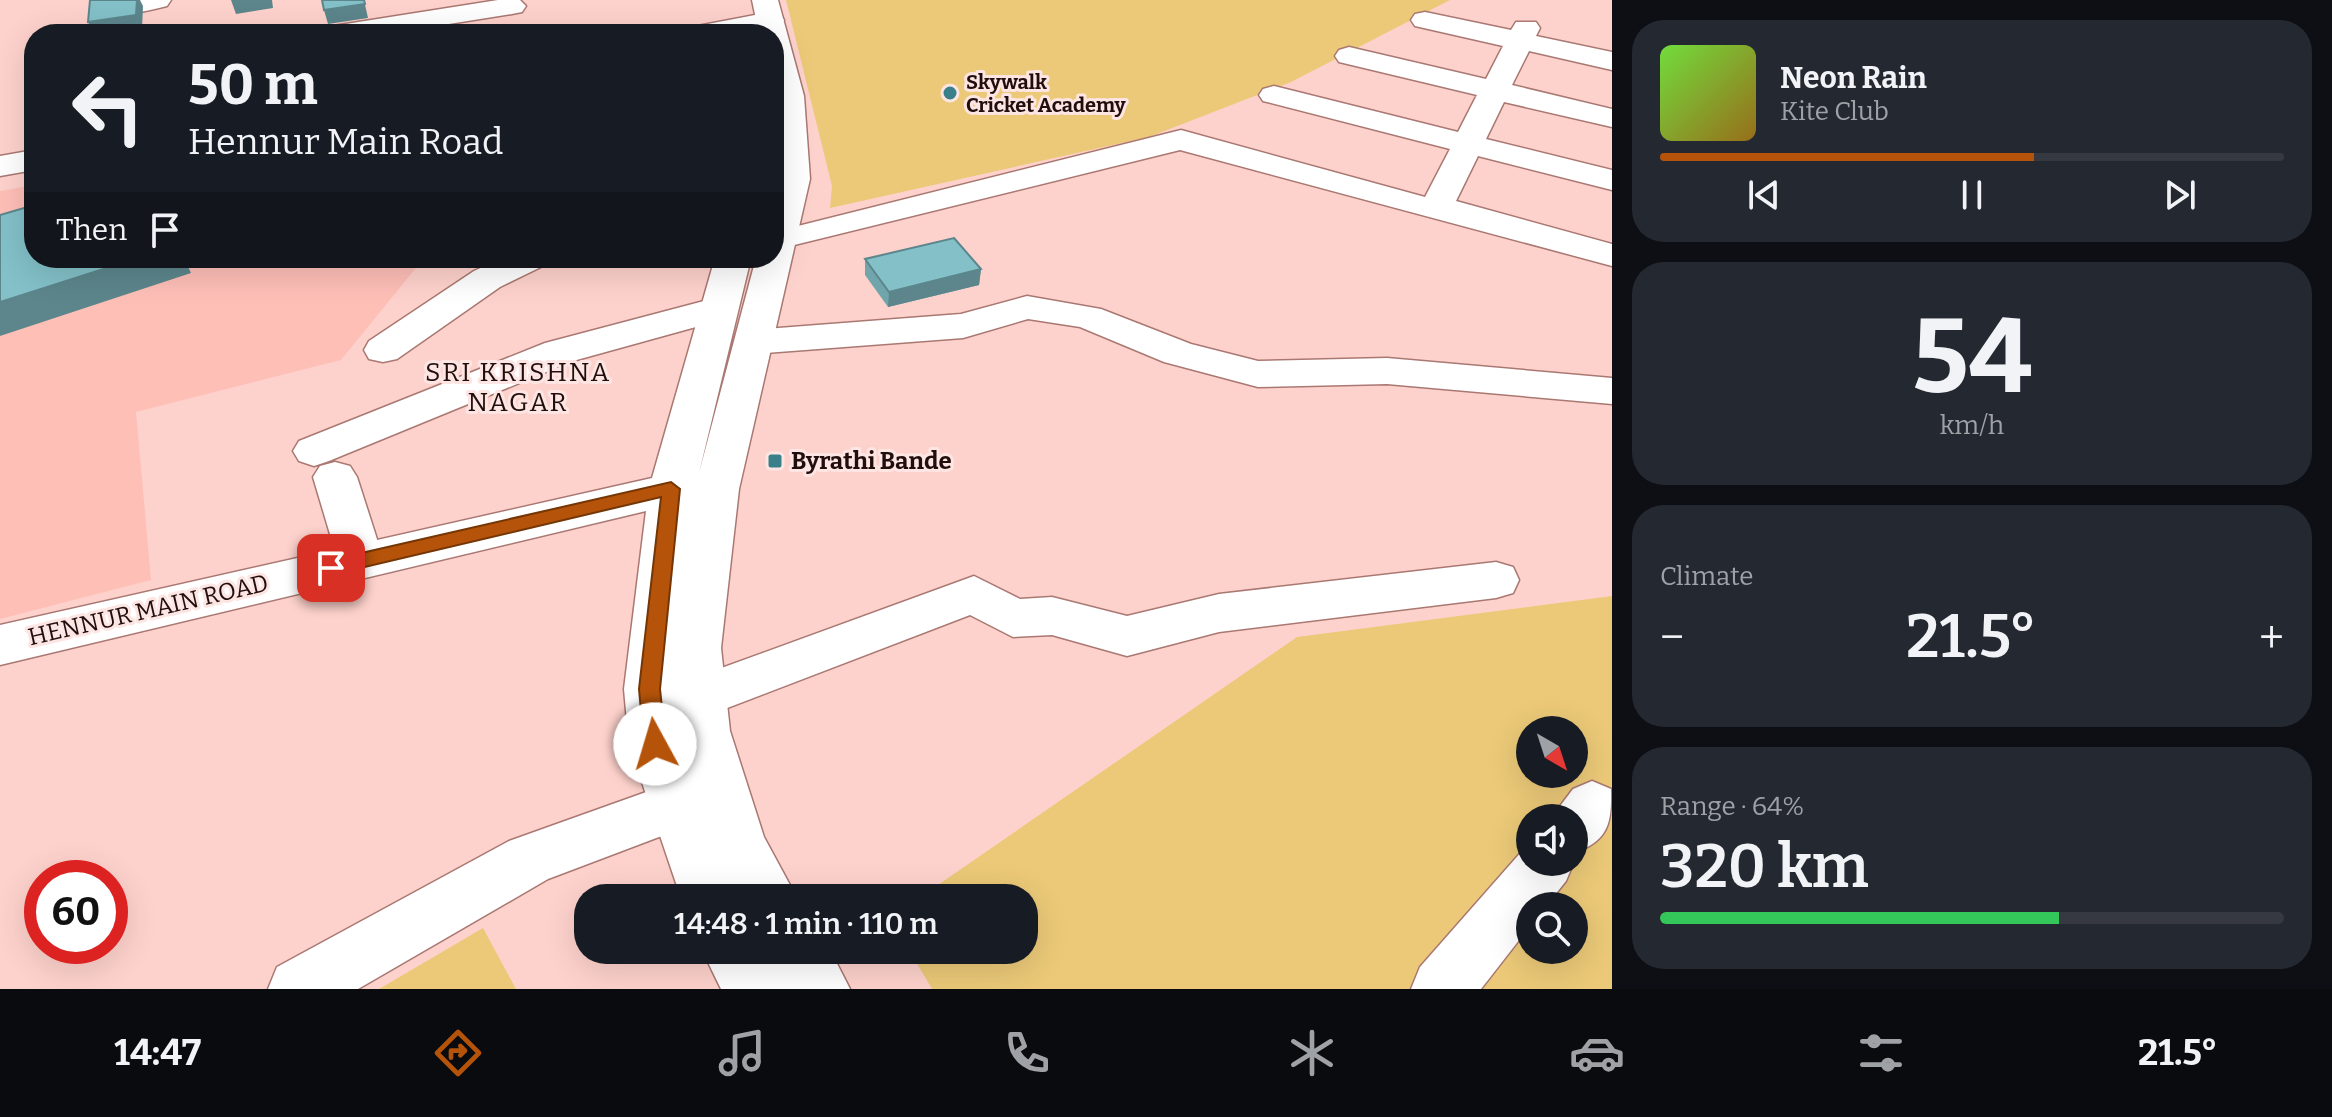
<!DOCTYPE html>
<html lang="en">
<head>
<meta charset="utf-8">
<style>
	body { margin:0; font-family:Bitter,serif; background:#242831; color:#f1f3f6; height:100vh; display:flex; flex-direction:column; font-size:30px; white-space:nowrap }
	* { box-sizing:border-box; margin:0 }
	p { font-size:26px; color:#9ea1a6 }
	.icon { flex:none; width:44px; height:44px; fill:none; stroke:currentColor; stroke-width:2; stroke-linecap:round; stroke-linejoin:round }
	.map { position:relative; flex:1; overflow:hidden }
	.details { display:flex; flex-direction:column; gap:20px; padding:20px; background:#0d0f14; width:720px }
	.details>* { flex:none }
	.hud { position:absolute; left:24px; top:24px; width:760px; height:244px; border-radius:32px; box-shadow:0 8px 32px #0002; background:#171b24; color:#f1f3f6; overflow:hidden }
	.needle { width:52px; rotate:141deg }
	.fabs { position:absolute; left:1516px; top:716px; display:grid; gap:16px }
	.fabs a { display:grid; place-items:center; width:72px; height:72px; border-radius:50%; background:#171b24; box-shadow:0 8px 32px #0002; font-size:40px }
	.speed { position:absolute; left:24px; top:860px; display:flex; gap:16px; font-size:40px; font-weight:700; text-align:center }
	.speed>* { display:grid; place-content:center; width:104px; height:104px; border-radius:50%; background:#171b24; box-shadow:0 8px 32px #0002; line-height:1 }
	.speed .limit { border:12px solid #d22; background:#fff; color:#111 }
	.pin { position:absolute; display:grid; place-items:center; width:68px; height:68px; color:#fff; margin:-34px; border-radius:16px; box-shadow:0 4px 12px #0006 }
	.me { position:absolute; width:88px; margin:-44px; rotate:354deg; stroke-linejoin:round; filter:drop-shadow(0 0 6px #0008) }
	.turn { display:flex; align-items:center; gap:28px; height:168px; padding:0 32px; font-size:36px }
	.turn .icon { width:104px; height:104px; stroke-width:2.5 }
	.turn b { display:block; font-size:56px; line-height:68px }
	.then { display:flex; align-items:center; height:76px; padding:0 32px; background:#0003; gap:16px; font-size:30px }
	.big { font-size:60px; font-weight:600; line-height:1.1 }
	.details .tile { flex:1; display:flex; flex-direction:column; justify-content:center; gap:12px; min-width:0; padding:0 28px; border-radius:32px; background:#242831 }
	.details .dial { align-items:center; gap:0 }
	.dial b { font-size:104px; line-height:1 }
	.song { display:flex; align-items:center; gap:24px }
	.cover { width:96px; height:96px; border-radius:12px; background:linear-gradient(135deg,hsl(100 70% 55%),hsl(40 70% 35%)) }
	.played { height:8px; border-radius:4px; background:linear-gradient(90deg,#b45309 60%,#363941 60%) }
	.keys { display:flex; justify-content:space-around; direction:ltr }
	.heat { display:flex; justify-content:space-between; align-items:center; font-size:44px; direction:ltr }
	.charge { height:12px; border-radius:6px; background:linear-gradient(90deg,#34c759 64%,#363941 0) }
	.trip { position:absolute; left:574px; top:884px; width:464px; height:80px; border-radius:32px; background:#171b24; box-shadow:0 8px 32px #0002; font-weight:600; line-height:80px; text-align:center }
	.menu { display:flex; height:128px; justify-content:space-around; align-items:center; background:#090b0e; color:#9ea1a6 }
	.menu .icon { width:56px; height:56px }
	.menu .selected { color:#b45309 }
	.menu b { font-size:36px; color:#f1f3f6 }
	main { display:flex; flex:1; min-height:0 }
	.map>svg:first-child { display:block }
	.built { fill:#febfb7 }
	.green { fill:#ebc978; fill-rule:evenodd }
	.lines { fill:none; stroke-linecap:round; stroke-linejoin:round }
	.minor-casing { stroke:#aa7872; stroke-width:3 }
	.major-casing { stroke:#aa7872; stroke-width:3 }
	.minor { fill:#fff; fill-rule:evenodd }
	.major { fill:#fff; fill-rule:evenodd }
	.wall { fill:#71a5ac }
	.shaded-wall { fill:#5c868c }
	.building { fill:#83c0c8; stroke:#5c868c; stroke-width:2 }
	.route { fill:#b45309; stroke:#753606; stroke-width:2 }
	.poi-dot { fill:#39808a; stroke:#fce5e2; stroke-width:3 }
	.labels { text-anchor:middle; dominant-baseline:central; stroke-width:6; stroke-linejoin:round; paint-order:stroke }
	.far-poi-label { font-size:20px; font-weight:bold; fill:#210e0c; stroke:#fce5e2; text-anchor:start }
	.poi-label { font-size:24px; font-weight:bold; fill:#210e0c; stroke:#fce5e2; text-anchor:start }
	.street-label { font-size:24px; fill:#210e0c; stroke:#fce5e2 }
	.neighbourhood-label { font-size:26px; letter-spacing:2px; fill:#210e0c; stroke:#fce5e2 }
</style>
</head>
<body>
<main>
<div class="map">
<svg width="1612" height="989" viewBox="0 0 1612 989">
	<rect width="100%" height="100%" fill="#fed2cc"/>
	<path class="built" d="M34 185V258H424L341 360 136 412 151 580 0 619V191Z"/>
	<path class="green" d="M786 0H1450L1291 82 1149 137 830 208 832 186Z
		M1612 596V989H932L909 950H1024V898H919L1297 637ZM1530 730H1574V774H1530ZM1530 818H1574V862H1530ZM1530 906H1574V950H1530Z
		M483 928 516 989H379Z"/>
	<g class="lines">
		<g class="minor-casing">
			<path id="minor" d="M171 0 167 6C147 11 118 18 97 13L93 7 102 0Z
				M498 0H520L526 6 522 12 512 14 386 34H319L323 28 333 26Z
				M770 12 780 14 784 20 780 26 740 34H683L687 28Z
				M1425 12 1511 30 1516 22H1536L1540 28 1536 36 1612 52V70L1529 51 1512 85 1612 109V127L1504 102 1486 139 1612 170V190L1478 156 1456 201 1612 244V266L1180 150 774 250V232L1181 130 1425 197 1450 149 1263 101 1259 95 1263 89 1274 86 1458 132 1477 95 1339 62 1335 56 1339 50 1349 47 1486 79 1503 46 1415 26 1411 20 1415 14Z
				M34 150V170L0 176V156Z
				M502 258H548L543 266 500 287 397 359 383 362 369 359 364 350 369 341 474 271Z
				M1027 296 1101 309 1191 344 1258 361 1387 358 1612 378V404L1387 384 1258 387 1164 362 1080 327 1028 319 963 338 753 354 739 351 734 342 739 333 753 330 961 314Z
				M719 297 732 301 738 309 732 317 573 361 329 461 314 466 299 461 293 451 299 441 545 343Z
				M335 462 350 466 357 477 384 561 377 573 361 579 345 573 338 561 313 477 320 466Z
				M1496 562 1513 567 1519 580 1513 593 1496 598 1219 632 1127 656 1052 635 1013 637 970 615 701 718 683 712 675 697 683 682 974 576 1020 599 1052 597 1127 616 1219 594Z
				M677 781 696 789 704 806 696 823 548 879 358 989H268L277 967 509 841Z
				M1592 781 1611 789C1612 824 1608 841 1574 853V818H1551L1573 789Z
				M1530 842V862H1574L1566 881 1546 906H1530V926L1481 989H1411L1420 967Z"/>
		</g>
		<g class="major-casing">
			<path id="major" d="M752 0H778L804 96 810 179 739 489 721 648 730 731 764 837 797 898H681L629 744 624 689 646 511 0 665V625L652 478 715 258H751L699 473 756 258H774V34H759Z
				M702 950H766L770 956 767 950H830L850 989H721Z"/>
		</g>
		<use href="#minor" class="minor"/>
		<use href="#major" class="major"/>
	</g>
	<path class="wall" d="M865 259 981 269 979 285 888 307 865 275Z"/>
	<path class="shaded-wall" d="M137 0H140L143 6 142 29 108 34H93L88 22Z
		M231 0H272L273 8 236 14Z
		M364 0 368 18 328 24 324 10Z
		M138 258H184L191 273 0 336V302Z
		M981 269 979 285 888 307 889 292Z"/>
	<path class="building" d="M90 0H137L136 15 88 22Z
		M322 0H364L365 4 324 10Z
		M34 205V258H138L0 302V215Z
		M954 238 981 269 889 292 865 259Z"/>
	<path class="route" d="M671 482 680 489 660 689 666 744 663 751H647L644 744 639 689 661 497 331 575 322 568 331 560Z"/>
	<g class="poi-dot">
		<circle cx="950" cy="93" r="8"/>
		<rect x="767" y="453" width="16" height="16" rx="4"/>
	</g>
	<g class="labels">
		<g class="far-poi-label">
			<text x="966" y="82">Skywalk<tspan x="966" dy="23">Cricket Academy</tspan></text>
		</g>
		<g class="poi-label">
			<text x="791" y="461">Byrathi Bande</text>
		</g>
		<g class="street-label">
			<text transform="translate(148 610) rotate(-13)">HENNUR MAIN ROAD</text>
		</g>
		<g class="neighbourhood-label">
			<text x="518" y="372">SRI KRISHNA<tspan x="518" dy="30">NAGAR</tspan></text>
		</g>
	</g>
</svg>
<div class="fabs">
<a><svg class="needle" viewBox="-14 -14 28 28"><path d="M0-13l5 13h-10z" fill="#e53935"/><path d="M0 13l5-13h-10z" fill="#9ea1a6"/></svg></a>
<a><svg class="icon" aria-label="sound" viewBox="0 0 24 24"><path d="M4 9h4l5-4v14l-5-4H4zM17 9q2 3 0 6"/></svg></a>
<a><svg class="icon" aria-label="search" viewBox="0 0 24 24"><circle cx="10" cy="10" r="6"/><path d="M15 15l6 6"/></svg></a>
</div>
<div class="speed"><div class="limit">60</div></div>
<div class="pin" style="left:331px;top:568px;background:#d93025"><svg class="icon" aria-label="arrive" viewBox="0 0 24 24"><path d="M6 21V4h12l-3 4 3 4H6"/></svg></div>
<svg class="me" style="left:655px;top:744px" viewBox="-20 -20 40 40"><circle r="19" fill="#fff"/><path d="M0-13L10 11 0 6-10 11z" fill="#b45309"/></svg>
<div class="trip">14:48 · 1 min · 110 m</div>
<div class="hud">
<div class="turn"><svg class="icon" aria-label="left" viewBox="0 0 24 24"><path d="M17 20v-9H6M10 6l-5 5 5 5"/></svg><div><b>50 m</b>Hennur Main Road</div></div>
<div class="then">Then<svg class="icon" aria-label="arrive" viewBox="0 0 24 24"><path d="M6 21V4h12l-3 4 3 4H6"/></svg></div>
</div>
</div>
<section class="details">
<div class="tile">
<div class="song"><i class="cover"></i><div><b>Neon Rain</b><p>Kite Club</p></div></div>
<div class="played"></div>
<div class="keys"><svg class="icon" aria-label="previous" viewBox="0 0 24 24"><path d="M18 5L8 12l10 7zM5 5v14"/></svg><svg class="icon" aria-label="pause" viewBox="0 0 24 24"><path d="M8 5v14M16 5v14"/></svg><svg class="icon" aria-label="next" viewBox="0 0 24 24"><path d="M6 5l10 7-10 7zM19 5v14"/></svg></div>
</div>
<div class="tile dial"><b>54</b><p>km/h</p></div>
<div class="tile"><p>Climate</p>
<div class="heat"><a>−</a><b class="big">21.5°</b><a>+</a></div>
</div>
<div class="tile"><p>Range · 64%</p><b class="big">320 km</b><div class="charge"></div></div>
</section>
</main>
<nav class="menu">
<b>14:47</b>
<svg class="icon selected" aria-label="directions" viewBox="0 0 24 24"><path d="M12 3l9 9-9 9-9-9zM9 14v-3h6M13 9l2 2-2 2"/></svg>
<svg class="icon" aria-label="music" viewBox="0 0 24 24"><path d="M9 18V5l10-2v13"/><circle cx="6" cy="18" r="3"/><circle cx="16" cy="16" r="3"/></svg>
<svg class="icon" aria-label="phone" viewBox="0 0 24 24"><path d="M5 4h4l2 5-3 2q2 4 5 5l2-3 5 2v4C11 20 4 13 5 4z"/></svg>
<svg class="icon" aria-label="climate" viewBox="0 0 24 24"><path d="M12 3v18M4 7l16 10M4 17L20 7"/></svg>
<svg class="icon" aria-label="car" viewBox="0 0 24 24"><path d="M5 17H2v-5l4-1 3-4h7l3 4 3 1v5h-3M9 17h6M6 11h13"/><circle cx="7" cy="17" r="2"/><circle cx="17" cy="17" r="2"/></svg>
<svg class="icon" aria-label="filters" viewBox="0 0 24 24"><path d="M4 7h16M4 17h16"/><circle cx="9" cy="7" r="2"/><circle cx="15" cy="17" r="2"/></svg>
<b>21.5°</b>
</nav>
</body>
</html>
